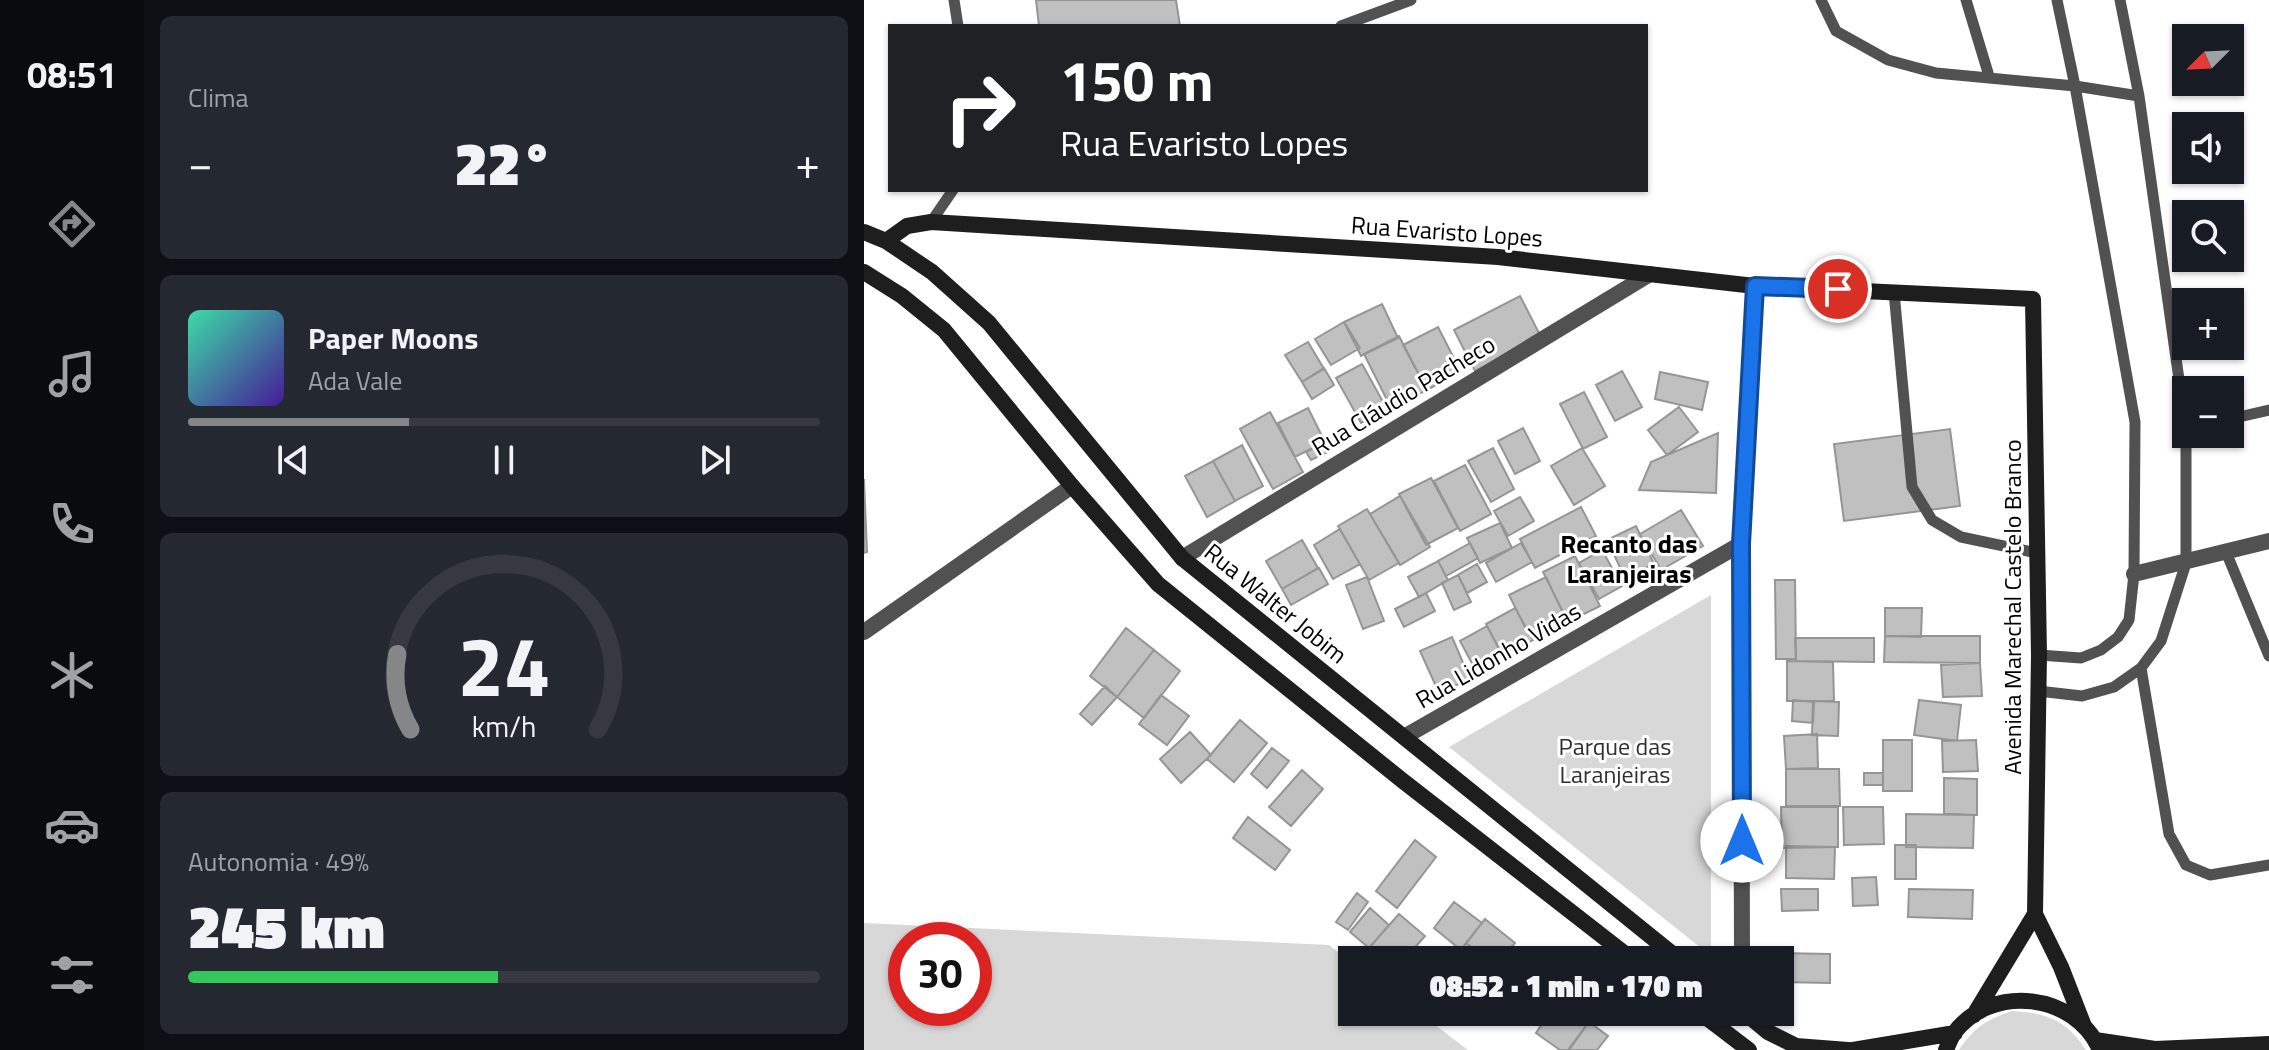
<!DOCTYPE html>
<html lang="pt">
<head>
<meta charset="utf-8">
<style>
	body { margin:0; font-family:"Titillium Web",sans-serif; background:#242831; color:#f1f3f6; height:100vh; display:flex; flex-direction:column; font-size:30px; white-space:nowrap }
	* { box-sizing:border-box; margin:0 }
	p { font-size:26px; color:#9ea1a6 }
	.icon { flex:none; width:44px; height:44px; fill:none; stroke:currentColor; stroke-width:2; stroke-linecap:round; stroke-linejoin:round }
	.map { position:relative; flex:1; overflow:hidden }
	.side { display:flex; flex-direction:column; gap:16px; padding:16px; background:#0d0f14; width:720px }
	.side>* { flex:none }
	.guide { position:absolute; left:24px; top:24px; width:760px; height:168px; border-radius:0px; box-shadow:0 2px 6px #0004; background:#202124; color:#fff; overflow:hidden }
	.needle { width:52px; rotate:246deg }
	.tools { position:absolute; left:1308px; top:24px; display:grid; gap:16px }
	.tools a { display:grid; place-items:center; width:72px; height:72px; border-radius:0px; background:#171b24; box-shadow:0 2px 6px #0004; font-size:40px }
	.speed { position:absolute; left:24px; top:922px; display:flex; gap:16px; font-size:40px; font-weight:700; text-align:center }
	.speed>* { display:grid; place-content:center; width:104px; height:104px; border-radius:50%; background:#171b24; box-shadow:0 2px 6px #0004; line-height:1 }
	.speed .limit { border:12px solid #d22; background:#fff; color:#111 }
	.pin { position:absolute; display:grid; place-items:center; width:68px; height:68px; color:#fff; margin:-34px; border:4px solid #fff; border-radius:50%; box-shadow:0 2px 8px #0007 }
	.me { position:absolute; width:88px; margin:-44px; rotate:0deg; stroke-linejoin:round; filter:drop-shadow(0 0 6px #0008) }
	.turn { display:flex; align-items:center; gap:28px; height:168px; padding:0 40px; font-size:36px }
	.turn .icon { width:104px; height:104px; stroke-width:2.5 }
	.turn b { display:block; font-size:56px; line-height:68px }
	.big { font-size:60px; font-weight:800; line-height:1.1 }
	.side .tile { flex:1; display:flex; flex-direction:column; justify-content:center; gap:12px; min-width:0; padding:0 28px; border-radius:12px; background:#242831 }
	.side .dial { align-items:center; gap:0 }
	.dial svg { height:208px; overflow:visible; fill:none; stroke:#363941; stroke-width:7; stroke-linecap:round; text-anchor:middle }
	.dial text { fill:#f1f3f6; stroke:none }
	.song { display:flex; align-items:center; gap:24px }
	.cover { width:96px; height:96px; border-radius:12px; background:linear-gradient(135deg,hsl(160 70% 55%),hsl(260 70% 35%)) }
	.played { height:8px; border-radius:4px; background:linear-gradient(90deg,#858687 35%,#363941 35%) }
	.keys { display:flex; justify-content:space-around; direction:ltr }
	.heat { display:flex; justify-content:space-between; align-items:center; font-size:44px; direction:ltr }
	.charge { height:12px; border-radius:6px; background:linear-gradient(90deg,#34c759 49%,#363941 0) }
	.trip { position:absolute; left:474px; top:946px; width:456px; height:80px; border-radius:0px; background:#171b24; box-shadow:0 2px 6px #0004; font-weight:800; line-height:80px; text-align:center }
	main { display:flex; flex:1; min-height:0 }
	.dock { display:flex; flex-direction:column; width:144px; justify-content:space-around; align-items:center; background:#090b0e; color:#9ea1a6 }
	.dock .icon { width:56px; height:56px }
	.dock .selected { color:#858687 }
	.dock b { font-size:36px; color:#f1f3f6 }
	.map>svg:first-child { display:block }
	.green { fill:#d8d8d8; fill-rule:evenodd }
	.building { fill:#c0c0c0; stroke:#959595; stroke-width:2 }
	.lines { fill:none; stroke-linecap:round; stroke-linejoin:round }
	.lane { stroke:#515151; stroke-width:11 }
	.street { stroke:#515151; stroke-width:16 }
	.secondary { stroke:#1e1e1e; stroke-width:16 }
	.route-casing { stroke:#114b97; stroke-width:20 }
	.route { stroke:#1a73e8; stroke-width:14 }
	.labels { text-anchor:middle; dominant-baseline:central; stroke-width:6; stroke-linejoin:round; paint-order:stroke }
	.street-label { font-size:24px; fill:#000; stroke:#fff }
	.park-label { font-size:24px; fill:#2f2f2f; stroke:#fff }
	.neighbourhood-label { font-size:26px; font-weight:bold; fill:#000; stroke:#fff }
</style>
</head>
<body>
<main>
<nav class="dock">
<b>08:51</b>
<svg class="icon selected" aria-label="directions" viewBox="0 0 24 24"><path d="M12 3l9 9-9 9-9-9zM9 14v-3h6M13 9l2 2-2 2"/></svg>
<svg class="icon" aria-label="music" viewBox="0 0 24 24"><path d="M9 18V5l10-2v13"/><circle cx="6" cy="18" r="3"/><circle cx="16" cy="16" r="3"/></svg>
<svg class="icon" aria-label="phone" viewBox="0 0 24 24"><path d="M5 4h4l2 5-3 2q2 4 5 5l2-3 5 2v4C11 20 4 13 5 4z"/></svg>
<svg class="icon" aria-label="climate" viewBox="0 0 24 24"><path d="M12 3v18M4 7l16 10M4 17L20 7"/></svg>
<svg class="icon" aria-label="car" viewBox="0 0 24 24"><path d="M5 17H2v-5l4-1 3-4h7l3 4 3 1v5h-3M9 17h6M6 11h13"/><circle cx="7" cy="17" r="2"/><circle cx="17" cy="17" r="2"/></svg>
<svg class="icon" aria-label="filters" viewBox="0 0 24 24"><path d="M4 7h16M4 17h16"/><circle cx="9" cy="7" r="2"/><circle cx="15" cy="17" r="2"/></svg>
</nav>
<section class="side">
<div class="tile"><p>Clima</p>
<div class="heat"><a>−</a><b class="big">22°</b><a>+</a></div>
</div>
<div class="tile">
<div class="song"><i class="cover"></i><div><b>Paper Moons</b><p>Ada Vale</p></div></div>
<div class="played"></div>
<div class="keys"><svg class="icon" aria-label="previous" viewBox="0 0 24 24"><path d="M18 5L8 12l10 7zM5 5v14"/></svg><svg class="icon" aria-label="pause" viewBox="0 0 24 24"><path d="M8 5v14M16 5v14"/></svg><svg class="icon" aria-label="next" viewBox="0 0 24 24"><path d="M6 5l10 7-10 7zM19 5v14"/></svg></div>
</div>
<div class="tile dial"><svg viewBox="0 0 100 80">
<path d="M14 69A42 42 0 1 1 86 69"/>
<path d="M14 69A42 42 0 0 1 9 40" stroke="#858687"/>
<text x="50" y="56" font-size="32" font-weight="700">24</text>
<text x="50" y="72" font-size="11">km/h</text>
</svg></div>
<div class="tile"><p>Autonomia · 49%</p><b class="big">245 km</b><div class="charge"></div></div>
</section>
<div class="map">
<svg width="1405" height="1050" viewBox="0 0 1405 1050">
	<rect width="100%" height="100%" fill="#fff"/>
	<path class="green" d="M847 595V956L585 747Z
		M0 923 465 945 488 963V1012H554L604 1050H0ZM42 940H110V1008H42Z
		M1148 1011C1184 1013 1202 1020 1222 1050H1095C1111 1027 1122 1020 1148 1011Z"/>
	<path class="building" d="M172 0H312L316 26H175Z
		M656 296 677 337 611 371 590 330Z
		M518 304 534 338 497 356 480 322Z
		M480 322 496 348 467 365 451 339Z
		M574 327 597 372 563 390 539 345Z
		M535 336 563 390 527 408 500 354Z
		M444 342 460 369 438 382 421 355Z
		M498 364 523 409 497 423 472 378Z
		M460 368 470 385 448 399 438 382Z
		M758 371 778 407 751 421 732 385Z
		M796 372 844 382 838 410 791 399Z
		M720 392 743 437 719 449 696 404Z
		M815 407 834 432 803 455 784 430Z
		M444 408 461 442 431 457 414 423Z
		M406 412 439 472 409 489 376 429Z
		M659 428 676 461 651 474 634 441Z
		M1086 429 1096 506 980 521 970 444Z
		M854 433 852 493 775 490 787 462Z
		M461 442 466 451 447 460 442 452Z
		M378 445 399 486 371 501 349 461Z
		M629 448 650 489 627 502 604 461Z
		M718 448 741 486 710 505 687 466Z
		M349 461 371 501 343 517 321 476Z
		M601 465 627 514 596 531 570 481Z
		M567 478 594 528 562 545 535 494Z
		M0 479 3 552 0 553Z
		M536 496 566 547 536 565 506 514Z
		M656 497 670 521 644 536 630 511Z
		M717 507 732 536 671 568 656 539Z
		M503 509 535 563 505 580 474 526Z
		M817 510 839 546 797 570 776 534Z
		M636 523 648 548 616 563 603 538Z
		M772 526 790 564 761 578 743 540Z
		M476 529 496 564 469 579 450 545Z
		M438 540 454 568 418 589 402 561Z
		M606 543 614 558 582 576 574 561Z
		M657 543 668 562 632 582 622 563Z
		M738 550 758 586 735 599 715 563Z
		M711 556 736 606 704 622 679 572Z
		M574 561 584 580 555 597 544 577Z
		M613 564 623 582 603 593 594 575Z
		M455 568 464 584 427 605 418 589Z
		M594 575 607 602 590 610 578 583Z
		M503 577 520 621 499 629 482 585Z
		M682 577 701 617 665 635 645 595Z
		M911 580H931L932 659H912Z
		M562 593 571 611 540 627 531 609Z
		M651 608 669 640 639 656 622 624Z
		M1021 608H1058L1057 637 1021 636Z
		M623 626 638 655 611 669 596 641Z
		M262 628 290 650 253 697 226 676Z
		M1021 636H1116V663L1020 662Z
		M588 637 606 679 575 693 556 651Z
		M931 638H1010V662L932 661Z
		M290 650 316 671 280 718 253 697Z
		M923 661 969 662 970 701H923Z
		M1116 663 1118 696 1079 697 1077 665Z
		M241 686 253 697 228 725 216 714Z
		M297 695 325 716 303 745 275 724Z
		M929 700 950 702 949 723 928 721Z
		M1055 700 1097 705 1093 741 1050 735Z
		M949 701 975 702 974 736 948 735Z
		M376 720 403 743 370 782 343 759Z
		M326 732 347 755 317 783 296 759Z
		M953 734 954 768 922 769 920 736Z
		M1019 740H1048V791H1019Z
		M1112 740 1114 771 1079 772 1078 741Z
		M408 748 425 761 403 788 387 774Z
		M922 769H975L976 806H922Z
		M438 770 459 789 427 826 405 807Z
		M1000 773H1019V785H1000Z
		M1080 778 1113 779V815L1080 814Z
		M917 807H974V847L918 848Z
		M979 807H1019L1020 844 980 845Z
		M1042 814 1110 815 1109 848 1042 847Z
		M384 817 426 850 411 870 369 838Z
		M551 840 572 857 533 908 512 891Z
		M1031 845H1052V879H1031Z
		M922 846 971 847 970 879 922 878Z
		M1012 877 1014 905 989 906 988 878Z
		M917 889H954V910L918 911Z
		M1045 889 1109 890 1108 919 1044 917Z
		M493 893 504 902 484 930 472 922Z
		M590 902 618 923 597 950 570 928Z
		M506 908 525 925 505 948 486 932Z
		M535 914 561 936 540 960H519L505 948Z
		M621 919 651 943 638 960H624L602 943Z
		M602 943 625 960H589Z
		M648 946 668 960H638Z
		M915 953 966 954V983L916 982Z
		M686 1012H732L705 1050H696L672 1033Z
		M725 1022 744 1036 733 1050H704Z"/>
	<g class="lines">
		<path class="lane" d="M90 0 94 26
			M957 0 972 31 1024 60 1072 73 1211 86 1275 96
			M1102 0 1125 76
			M477 26 547 0
			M67 222 89 190
			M1030 292 1048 487 1068 520 1097 537 1173 553
			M1366 419 1405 410
			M1362 552 1405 656
			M1175 655 1217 658 1237 650 1254 637 1265 620 1270 574 1271 422 1211 86 1193 0
			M1277 668 1305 834 1322 865 1346 875 1405 865
			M1174 691 1218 696 1250 687 1277 668 1297 641 1322 563V429L1275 96 1256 0"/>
		<path class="street" d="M318 558 786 274
			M1270 574 1405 541
			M0 632 208 486
			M540 737 877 544
			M878 960 877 544 891 286"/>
		<path class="secondary" d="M0 232 22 241 68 272 125 323 318 558 816 960
			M22 241 43 226 67 222 634 257 891 286 1169 299 1175 655 1171 914 1197 967 1220 1026
			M0 272 38 296 80 330 208 486 294 584 539 781 769 960
			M835 1012 885 1050
			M880 1012 904 1032 932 1046 984 1050
			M1110 1015 1171 914
			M1231 1040 1291 1049 1405 1044
			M989 1050 1091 1033
			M1082 1050C1084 1045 1087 1038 1090 1033 1128 983 1211 993 1236 1050"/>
	</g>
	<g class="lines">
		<g class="route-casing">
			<path id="route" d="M878 841 877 544 891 286 974 289"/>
		</g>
		<use href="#route" class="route"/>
	</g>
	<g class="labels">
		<g class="street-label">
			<text transform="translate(583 231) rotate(4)">Rua Evaristo Lopes</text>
			<text transform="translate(539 395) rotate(-31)">Rua Cláudio Pacheco</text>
			<text transform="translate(412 603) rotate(39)">Rua Walter Jobim</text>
			<text transform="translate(1148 607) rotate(-90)">Avenida Marechal Castelo Branco</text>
			<text transform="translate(634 655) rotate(-30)">Rua Lidonho Vidas</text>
		</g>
		<g class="park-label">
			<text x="751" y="746">Parque das<tspan x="751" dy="28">Laranjeiras</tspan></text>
		</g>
		<g class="neighbourhood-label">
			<text x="765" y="543">Recanto das<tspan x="765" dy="30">Laranjeiras</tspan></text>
		</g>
	</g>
</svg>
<div class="tools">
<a><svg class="needle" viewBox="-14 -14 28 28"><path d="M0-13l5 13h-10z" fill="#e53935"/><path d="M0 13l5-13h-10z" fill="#9ea1a6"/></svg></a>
<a><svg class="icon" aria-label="sound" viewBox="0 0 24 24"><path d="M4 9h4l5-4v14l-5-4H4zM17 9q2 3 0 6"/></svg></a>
<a><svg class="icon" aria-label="search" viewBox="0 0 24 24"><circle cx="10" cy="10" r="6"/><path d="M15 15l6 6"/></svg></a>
<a>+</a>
<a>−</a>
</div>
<div class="speed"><div class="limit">30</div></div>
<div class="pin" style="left:974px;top:289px;background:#d93025"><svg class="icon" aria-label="arrive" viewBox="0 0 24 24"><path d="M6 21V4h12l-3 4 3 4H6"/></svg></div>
<svg class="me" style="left:878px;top:841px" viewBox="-20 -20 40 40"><circle r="19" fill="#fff"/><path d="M0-13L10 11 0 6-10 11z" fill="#1a73e8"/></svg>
<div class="trip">08:52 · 1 min · 170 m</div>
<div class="guide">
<div class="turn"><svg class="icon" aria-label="right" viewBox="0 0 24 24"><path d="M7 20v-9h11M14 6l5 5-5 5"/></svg><div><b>150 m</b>Rua Evaristo Lopes</div></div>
</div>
</div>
</main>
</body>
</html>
